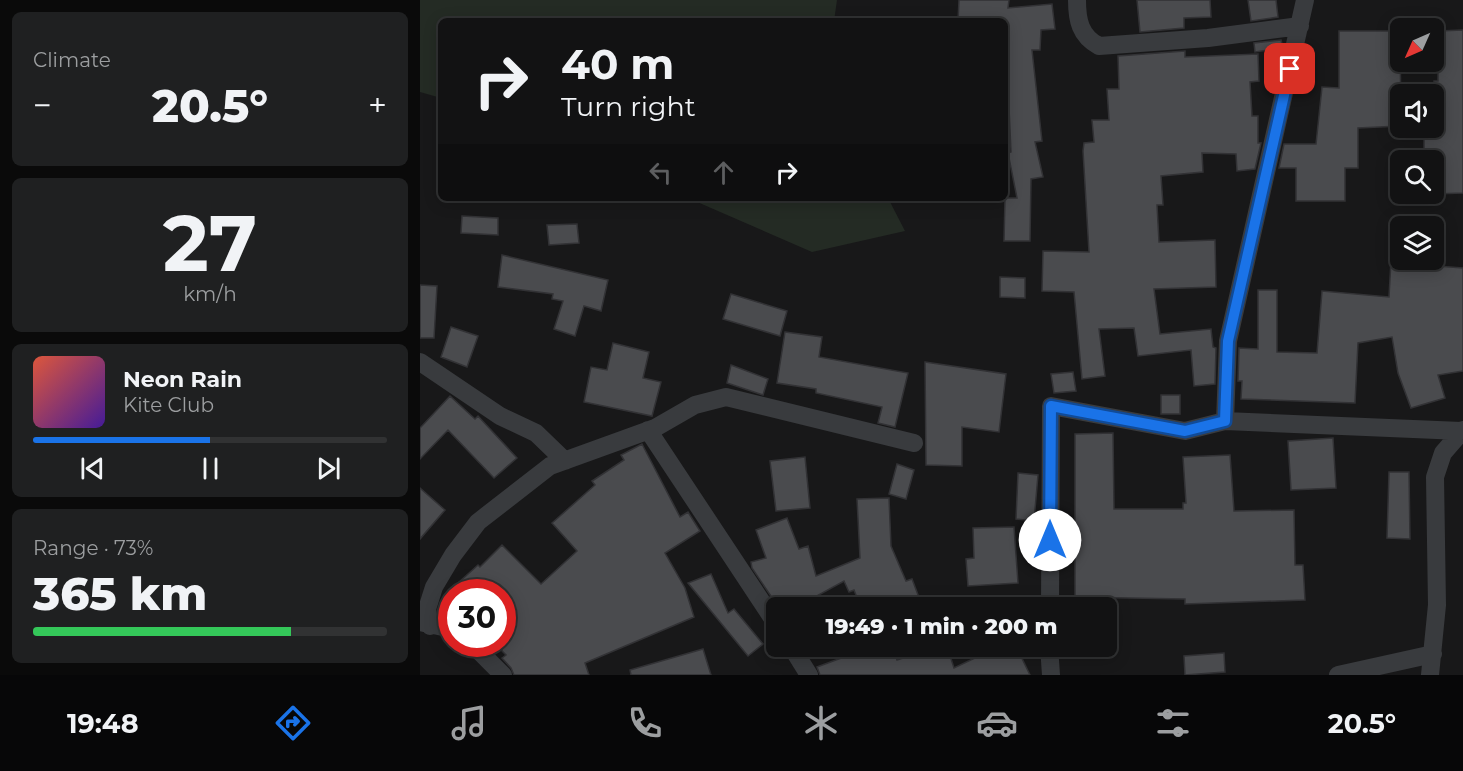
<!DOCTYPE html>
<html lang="en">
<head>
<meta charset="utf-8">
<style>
	body { margin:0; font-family:Montserrat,sans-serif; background:#1f2021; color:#f1f3f6; height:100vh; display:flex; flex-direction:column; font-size:22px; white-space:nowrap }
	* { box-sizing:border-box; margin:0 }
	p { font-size:20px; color:#9c9ea0 }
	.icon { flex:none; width:33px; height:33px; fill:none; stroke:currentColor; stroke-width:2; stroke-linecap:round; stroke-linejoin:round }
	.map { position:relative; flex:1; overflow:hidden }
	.details { display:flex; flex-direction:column; gap:12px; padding:12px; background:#0a0a0a; width:420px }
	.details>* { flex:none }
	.banner { position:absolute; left:18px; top:18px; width:570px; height:183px; border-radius:9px; box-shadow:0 3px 15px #0003,0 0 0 2px #313233; background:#121213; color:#f1f3f6; overflow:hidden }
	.needle { width:39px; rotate:225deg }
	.controls { position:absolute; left:970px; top:18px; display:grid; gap:12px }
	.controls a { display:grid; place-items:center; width:54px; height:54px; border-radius:9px; background:#121213; box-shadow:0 3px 15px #0003,0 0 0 2px #313233; font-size:30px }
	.speed { position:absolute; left:18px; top:579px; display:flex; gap:12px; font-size:30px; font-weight:700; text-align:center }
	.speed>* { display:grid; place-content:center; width:78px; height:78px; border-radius:50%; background:#121213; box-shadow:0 3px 15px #0003,0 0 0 2px #313233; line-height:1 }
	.speed .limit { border:9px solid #d22; background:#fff; color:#111 }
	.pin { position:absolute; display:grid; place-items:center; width:51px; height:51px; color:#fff; margin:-26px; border-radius:12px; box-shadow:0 3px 9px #0006 }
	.me { position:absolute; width:66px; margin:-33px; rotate:0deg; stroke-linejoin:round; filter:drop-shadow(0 0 4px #0008) }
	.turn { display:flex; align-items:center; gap:21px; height:126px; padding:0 24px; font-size:27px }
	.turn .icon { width:78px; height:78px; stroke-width:2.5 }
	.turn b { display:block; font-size:42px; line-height:51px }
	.lanes { display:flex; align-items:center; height:57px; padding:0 24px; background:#0003; justify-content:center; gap:30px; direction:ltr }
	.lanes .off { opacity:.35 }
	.big { font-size:45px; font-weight:800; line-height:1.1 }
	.details .card { flex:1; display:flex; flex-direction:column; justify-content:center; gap:9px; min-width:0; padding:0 21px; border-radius:9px; background:#1f2021 }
	.details .dial { align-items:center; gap:0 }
	.dial b { font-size:78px; line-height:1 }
	.song { display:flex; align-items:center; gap:18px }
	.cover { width:72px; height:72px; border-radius:9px; background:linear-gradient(135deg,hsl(10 70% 55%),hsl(260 70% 35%)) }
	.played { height:6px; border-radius:3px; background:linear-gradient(90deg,#1a73e8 50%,#313233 50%) }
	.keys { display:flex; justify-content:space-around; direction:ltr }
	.heat { display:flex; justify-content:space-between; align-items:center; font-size:33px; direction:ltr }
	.charge { height:9px; border-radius:4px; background:linear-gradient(90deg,#34c759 73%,#313233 0) }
	.trip { position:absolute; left:346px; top:597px; width:351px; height:60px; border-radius:9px; background:#121213; box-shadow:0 3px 15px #0003,0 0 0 2px #313233; font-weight:800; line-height:60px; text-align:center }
	.dock { display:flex; height:96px; justify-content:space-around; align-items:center; background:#070708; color:#9c9ea0 }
	.dock .icon { width:42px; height:42px }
	.dock .on { color:#1a73e8 }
	.dock b { font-size:27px; color:#f1f3f6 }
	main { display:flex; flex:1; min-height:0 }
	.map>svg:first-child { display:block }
	.green { fill:#242b24 }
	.building { fill:#4a4b4e; stroke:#323235; stroke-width:1.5 }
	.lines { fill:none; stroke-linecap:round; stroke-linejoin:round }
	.minor { stroke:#393b3e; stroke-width:18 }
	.route-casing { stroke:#114b97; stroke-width:15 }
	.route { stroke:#1a73e8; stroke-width:10 }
</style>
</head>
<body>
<main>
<section class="details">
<div class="card"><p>Climate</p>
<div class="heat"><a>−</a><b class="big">20.5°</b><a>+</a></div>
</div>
<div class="card dial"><b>27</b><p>km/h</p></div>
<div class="card">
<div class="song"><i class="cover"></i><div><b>Neon Rain</b><p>Kite Club</p></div></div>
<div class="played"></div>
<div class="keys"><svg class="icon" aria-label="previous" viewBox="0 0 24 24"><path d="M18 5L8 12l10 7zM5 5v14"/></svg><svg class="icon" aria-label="pause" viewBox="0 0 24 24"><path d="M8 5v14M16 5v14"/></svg><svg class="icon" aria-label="next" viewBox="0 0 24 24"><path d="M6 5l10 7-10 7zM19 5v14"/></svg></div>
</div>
<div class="card"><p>Range · 73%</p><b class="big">365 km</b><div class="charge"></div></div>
</section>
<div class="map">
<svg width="1043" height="675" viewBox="0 0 1043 675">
	<rect width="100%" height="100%" fill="#181819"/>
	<path class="green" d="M0 0H417L414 21H21V98L0 92Z
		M268 198H468L485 231 392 252Z"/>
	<path class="building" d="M539 0H589L588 8 632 4 635 29 621 30 620 50H612L622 141 615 142 623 177 611 179 610 241H584L585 198H597L588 153 591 152 585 21H538Z
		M717 0H790L791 17 764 18V28L720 32Z
		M828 0H856L858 17 831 21Z
		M1043 30V193L1015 194 1014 160H1004V128H1014V81H1018V31Z
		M919 31H980L981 126 938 128V168H925V201H876V168H859L864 144H896L902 87 919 88Z
		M861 40 863 48 835 52 834 43Z
		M765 51V57L838 54 839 81 830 82 832 116H838V143H841L835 169 817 171 816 154 782 153 783 172 741 176 743 205H737L739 242 795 240 796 287 734 289 740 334 791 329 793 347 796 348 795 384 774 386 771 350 718 356 714 328 679 329 685 376 662 379 654 292 622 291 623 251 669 252 663 151 664 143 674 142 672 120H689L687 89H699L698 56Z
		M42 216 78 218V235L41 233Z
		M157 224 159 243 129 245 127 225Z
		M82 255 188 280 181 311 164 306 155 336 134 329 143 301 132 299 133 294 78 287Z
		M971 260H1005V265L1043 268V371L1018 375 1025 398 991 408 978 373 972 337 938 343 935 403 821 399 822 381H818L819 348 838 349V290H857V352L897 353 902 291 969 297Z
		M580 277 605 278V298L580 297Z
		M0 285 17 286 14 338H0Z
		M311 294 367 311 360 336 303 319Z
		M31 327 58 336 47 367 21 357Z
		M365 332 402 337 399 357 488 373 475 427 458 423 462 407 396 393V389L357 383Z
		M193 343 229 352 223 378 241 382 232 416 164 402 171 367 187 370Z
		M505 362 586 374 579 432 542 427V466L506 465Z
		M311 365 348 379 343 395 307 383Z
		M653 372 656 391 634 393 631 374Z
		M741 395H760V414H741Z
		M30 396 55 419 58 416 97 458 74 478 28 430 0 459V428Z
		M693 433 694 509H763V503H766L763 457 810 455 814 511 874 510 875 565H883L885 600 765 604V599L655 597V434Z
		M913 438 916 488 871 490 868 441Z
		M222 444 260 517 268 512 280 531 245 553 265 588 274 617 165 663 169 675H94L91 668 82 658 86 655 82 651V592H28L58 565 60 567 82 545 121 584 157 551 132 523 175 485 172 481 204 460 201 455Z
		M385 457 390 508 356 511 350 461Z
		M477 464 494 470 486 499 469 494Z
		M969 472H989L990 539 967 538Z
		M598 473 618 475 614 521 596 519Z
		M0 488 25 510 0 539Z
		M469 498 471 546 486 581 492 579 503 608H441L434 590 429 592 424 581 375 608H359L332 568 331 562 346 558 336 530 367 518 379 549 388 546 396 576 440 558 437 499Z
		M594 527 598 583 548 586 546 559 554 558 553 528Z
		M291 574 308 613 314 609 343 644 328 656 268 583Z
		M430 646H473L477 660 519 646H527L534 668 580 646H596L610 675H400L397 667 432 654Z
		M283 649 291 675H211L210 670Z
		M804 653 805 672 765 675 764 656Z"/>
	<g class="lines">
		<path class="minor" d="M657 0C657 20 660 36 679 46L788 38 880 26
			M0 362 80 416 116 433 145 461
			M805 421 808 341 885 0
			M228 430 357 625
			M630 608 631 406 765 431 805 421 1041 431
			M0 622 32 629
			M10 626 7 609 14 587 33 555 58 522 130 466 235 428 275 405 306 397 494 443
			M52 644 83 675
			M371 646 389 675
			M629 646 631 675
			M918 675 1013 654
			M1010 675 1017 605 1015 477 1023 453 1043 430"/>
	</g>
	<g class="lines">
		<g class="route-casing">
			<path id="route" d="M630 540 631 406 765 431 805 421 808 341 870 69"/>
		</g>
		<use href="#route" class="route"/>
	</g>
</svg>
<div class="controls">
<a><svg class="needle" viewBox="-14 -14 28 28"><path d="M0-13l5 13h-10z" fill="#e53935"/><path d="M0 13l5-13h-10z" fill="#9c9ea0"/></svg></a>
<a><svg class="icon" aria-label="sound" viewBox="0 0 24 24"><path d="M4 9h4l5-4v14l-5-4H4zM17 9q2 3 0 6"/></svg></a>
<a><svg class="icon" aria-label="search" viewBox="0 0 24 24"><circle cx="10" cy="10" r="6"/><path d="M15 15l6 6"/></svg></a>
<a><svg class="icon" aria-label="layers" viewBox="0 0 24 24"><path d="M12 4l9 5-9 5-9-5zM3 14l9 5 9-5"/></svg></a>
</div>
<div class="speed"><div class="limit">30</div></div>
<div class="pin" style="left:870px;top:69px;background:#d93025"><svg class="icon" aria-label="arrive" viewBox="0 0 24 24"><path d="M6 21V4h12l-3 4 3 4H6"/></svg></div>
<svg class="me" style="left:630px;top:540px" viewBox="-20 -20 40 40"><circle r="19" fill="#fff"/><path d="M0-13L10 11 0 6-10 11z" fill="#1a73e8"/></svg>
<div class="trip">19:49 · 1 min · 200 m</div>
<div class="banner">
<div class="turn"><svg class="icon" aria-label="right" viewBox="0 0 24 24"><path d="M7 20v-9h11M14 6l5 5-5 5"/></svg><div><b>40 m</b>Turn right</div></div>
<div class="lanes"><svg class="icon off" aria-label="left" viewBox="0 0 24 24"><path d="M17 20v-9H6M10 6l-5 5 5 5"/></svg><svg class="icon off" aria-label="ahead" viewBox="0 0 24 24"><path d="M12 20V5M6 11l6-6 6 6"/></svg><svg class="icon" aria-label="right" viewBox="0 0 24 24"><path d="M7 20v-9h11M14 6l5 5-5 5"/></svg></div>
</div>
</div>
</main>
<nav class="dock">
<b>19:48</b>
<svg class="icon on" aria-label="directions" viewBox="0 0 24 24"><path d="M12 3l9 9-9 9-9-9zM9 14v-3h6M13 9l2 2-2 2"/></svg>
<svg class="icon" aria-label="music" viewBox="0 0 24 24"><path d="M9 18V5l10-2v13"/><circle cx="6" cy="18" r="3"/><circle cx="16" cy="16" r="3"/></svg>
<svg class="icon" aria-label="phone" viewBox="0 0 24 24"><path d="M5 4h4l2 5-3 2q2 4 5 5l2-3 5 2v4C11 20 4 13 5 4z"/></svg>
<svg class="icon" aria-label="climate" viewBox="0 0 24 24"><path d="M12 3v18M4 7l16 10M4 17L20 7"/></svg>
<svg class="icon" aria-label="car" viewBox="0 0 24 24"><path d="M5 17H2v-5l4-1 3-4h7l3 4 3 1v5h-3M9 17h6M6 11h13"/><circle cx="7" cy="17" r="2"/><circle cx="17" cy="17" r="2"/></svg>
<svg class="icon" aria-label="filters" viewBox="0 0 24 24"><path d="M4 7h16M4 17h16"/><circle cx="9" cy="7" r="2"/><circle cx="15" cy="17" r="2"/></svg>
<b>20.5°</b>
</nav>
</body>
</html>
